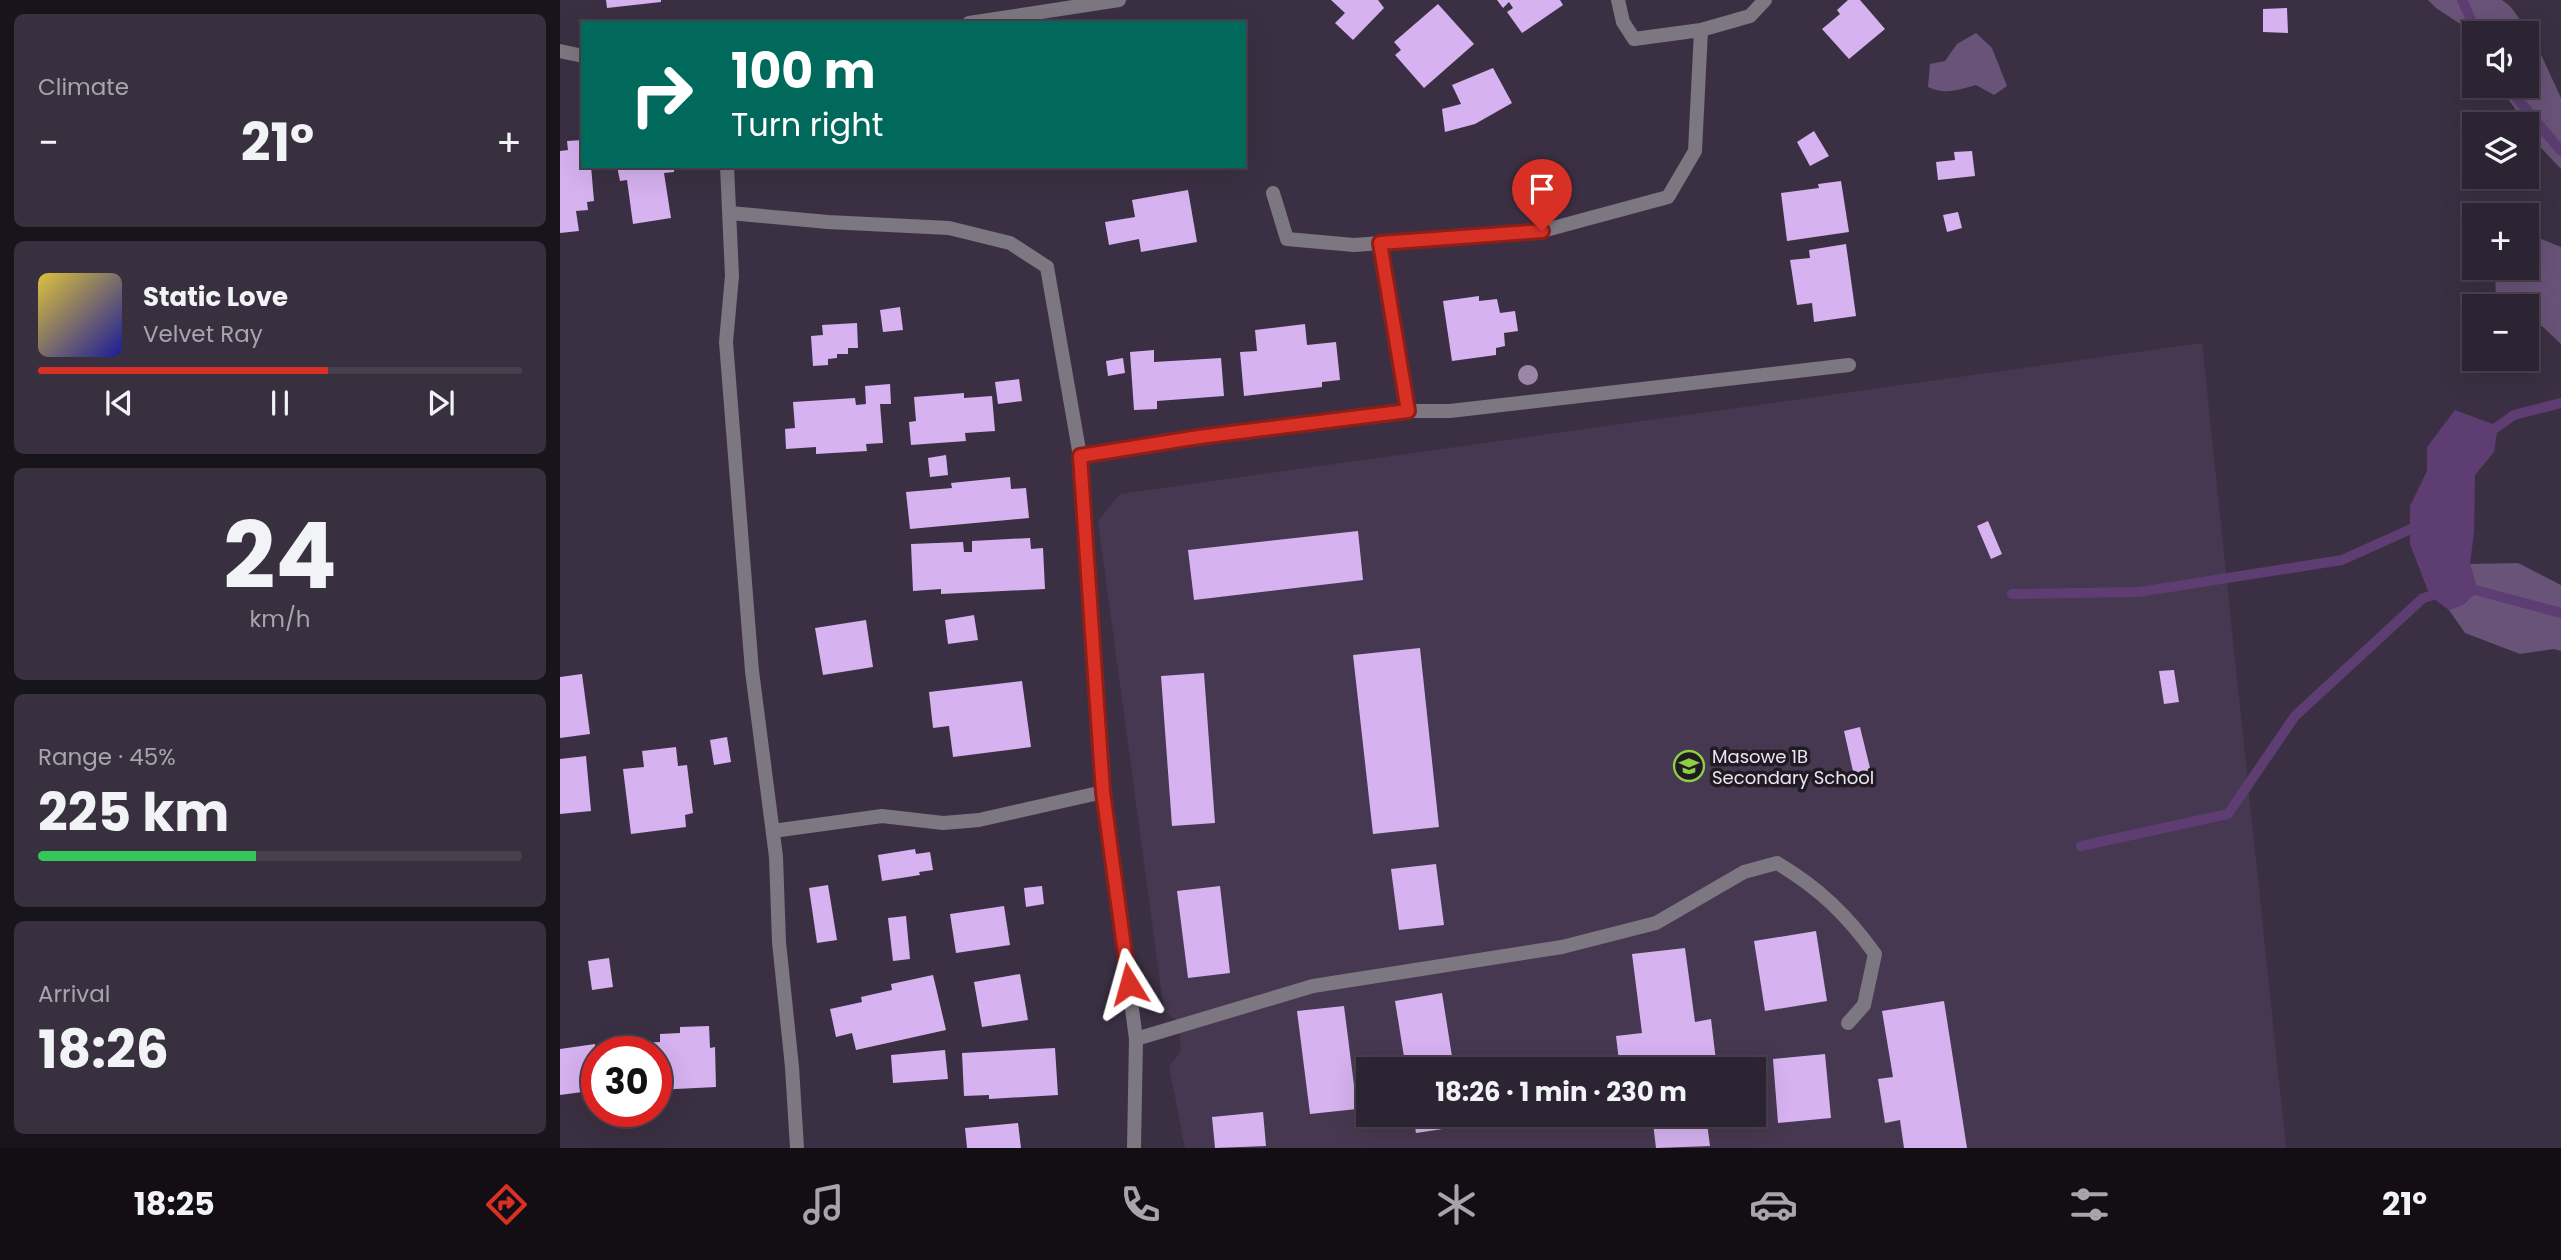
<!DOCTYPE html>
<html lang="en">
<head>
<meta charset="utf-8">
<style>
	body { margin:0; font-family:Poppins,sans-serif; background:#38303e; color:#f1f3f6; height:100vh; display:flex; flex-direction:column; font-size:26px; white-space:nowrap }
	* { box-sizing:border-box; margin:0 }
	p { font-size:23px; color:#a6a4ac }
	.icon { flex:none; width:38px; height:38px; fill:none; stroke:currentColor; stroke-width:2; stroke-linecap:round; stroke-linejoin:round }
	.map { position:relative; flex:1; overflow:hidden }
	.drawer { display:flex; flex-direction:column; gap:14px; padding:14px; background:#18141c; width:560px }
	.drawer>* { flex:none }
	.top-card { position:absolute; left:21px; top:21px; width:665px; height:147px; border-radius:0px; box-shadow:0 7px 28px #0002,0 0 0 2px #48414d; background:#00695c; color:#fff; overflow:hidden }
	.fabs { position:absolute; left:1902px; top:21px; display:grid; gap:14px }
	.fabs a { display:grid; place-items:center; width:77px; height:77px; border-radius:0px; background:#2c2432; box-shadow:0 7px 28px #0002,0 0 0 2px #48414d; font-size:35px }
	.speed { position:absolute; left:21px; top:1036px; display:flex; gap:14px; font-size:35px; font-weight:700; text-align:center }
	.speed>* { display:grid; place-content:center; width:91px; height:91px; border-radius:50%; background:#2c2432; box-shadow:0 7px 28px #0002,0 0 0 2px #48414d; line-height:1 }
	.speed .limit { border:10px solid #d22; background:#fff; color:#111 }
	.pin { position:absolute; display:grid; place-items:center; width:60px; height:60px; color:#fff; margin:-72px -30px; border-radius:50% 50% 50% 0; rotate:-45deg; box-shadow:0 0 7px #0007 }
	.pin .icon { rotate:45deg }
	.me { position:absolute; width:77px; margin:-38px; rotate:352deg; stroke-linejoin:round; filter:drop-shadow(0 0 5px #0008) }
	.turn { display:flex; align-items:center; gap:24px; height:147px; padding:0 35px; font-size:32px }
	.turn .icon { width:91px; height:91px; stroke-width:2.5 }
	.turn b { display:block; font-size:49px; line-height:60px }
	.big { font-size:52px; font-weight:700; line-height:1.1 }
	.drawer .tile { flex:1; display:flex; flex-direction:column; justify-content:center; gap:10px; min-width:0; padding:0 24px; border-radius:10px; background:#38303e }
	.drawer .dial { align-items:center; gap:0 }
	.dial b { font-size:91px; line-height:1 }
	.song { display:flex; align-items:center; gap:21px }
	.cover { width:84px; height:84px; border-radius:10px; background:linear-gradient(135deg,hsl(50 70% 55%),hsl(240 70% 35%)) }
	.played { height:7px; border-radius:4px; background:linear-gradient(90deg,#d93025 60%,#48414d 60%) }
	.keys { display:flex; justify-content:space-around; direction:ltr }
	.heat { display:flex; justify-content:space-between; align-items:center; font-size:38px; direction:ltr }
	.charge { height:10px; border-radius:5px; background:linear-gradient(90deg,#34c759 45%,#48414d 0) }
	.trip { position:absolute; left:796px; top:1057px; width:410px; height:70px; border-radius:0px; background:#2c2432; box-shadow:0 7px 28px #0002,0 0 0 2px #48414d; font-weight:700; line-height:70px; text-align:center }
	.tabs { display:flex; height:112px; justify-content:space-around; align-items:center; background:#120e14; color:#a6a4ac }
	.tabs .icon { width:49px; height:49px }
	.tabs .selected { color:#d93025 }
	.tabs b { font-size:32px; color:#f1f3f6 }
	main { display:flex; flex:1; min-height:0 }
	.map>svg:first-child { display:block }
	.built { fill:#463850; fill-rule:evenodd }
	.green { fill:#695378 }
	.water { fill:#5d3d72 }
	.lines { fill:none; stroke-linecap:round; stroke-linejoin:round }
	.stream { stroke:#5d3d72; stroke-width:10 }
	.building { fill:#d6b2f0 }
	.service { stroke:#7c7780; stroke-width:14 }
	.minor { stroke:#7c7780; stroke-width:14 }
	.tree { fill:#9b86aa }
	.route-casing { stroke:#8d1f18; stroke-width:18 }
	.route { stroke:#d93025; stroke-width:12 }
	.labels { text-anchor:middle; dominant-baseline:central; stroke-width:7; stroke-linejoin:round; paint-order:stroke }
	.poi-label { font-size:18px; fill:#ece5f1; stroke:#201b23; text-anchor:start }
</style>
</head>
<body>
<main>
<section class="drawer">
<div class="tile"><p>Climate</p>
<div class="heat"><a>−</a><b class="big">21°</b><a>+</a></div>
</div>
<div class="tile">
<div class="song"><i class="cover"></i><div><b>Static Love</b><p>Velvet Ray</p></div></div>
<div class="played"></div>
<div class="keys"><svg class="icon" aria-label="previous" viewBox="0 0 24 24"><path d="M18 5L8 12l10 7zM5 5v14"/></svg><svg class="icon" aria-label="pause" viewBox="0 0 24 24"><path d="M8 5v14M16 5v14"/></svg><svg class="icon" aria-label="next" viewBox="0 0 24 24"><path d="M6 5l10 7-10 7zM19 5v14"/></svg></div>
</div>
<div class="tile dial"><b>24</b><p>km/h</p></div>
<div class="tile"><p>Range · 45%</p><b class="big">225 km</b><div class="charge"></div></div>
<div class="tile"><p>Arrival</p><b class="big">18:26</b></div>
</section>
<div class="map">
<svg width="2001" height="1148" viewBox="0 0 2001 1148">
	<rect width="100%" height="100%" fill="#3b3043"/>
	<path class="built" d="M1642 343 1726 1148H625L609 1067 621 1051 619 1022 604 1011 538 521 560 494ZM808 1069H1194V1115H808Z"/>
	<path class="green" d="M1868 0H1942L1950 6 1973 37 2001 98V169L1967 133V124H1962L1954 107 1938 86H1967V33H1914V52L1905 27 1876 8Z
		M1416 33 1432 48 1447 86 1434 95 1416 85C1398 90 1385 95 1368 87L1370 64 1385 61 1397 44Z
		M1979 238 2001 247V344L1983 327 1967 318V306H1945L1936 302 1935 268H1967V240Z
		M1958 563 2001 585V651L1994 649 1960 654 1905 633 1889 610 1904 604 1917 591 1910 564Z"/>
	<path class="water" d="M1895 410 1938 426 1934 452 1915 475 1914 532 1910 564 1918 591 1904 604 1889 610 1870 596 1850 544V506L1867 471V447Z"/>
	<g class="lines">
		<path class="stream" d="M1902 0 1917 33
			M1947 86 2001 151
			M1927 434 1954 415 2001 403
			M1904 587 2001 613
			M1452 594 1579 592 1782 560 1862 524
			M1521 846 1668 814 1735 716 1863 598 1882 593"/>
	</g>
	<path class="building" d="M46 0H101V2L47 8Z
		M771 0H818L824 8 793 40 775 23 785 13Z
		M937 0H1000L1003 5 962 33 947 12 953 8 949 2 943 8Z
		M1288 0H1300L1325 29 1289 59 1262 29 1280 14 1277 10Z
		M878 4 914 44 864 88 835 55 841 50 834 42Z
		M1727 8 1728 33 1703 32V9Z
		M933 68 952 103 915 124 885 132 882 109 901 104 892 85Z
		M1254 131 1269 156 1250 166 1237 142Z
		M23 140V166H31L34 201 27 202 28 210 16 211 19 231 0 233V151L8 150 7 141Z
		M1412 151 1415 176 1378 180 1376 162 1395 160 1394 152Z
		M57 166H114V172L104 173 111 218 73 224 67 180 60 181Z
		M1281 181 1289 232 1227 241 1221 193 1259 188 1258 184Z
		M628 190 637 242 581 252 579 239 549 245 545 222 575 217 572 200Z
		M1398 212 1402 228 1387 232 1383 215Z
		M1286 244 1296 316 1254 322 1252 303 1237 305 1230 260 1250 258 1249 250Z
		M919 296V301L937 299 940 313 955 311 958 331 944 333 945 346 936 348V355L892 361 883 301Z
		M340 307 343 330 323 332 320 310Z
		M297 323 298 348H288V354H277V358L268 359V365L253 366 251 336 263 335 262 325Z
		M745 324 747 345 776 342 780 380 762 382V387L684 396 680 352 697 351 695 330Z
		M594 350V362L661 358 664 396 597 401V409L574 410 570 352Z
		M563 358 565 373 548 376 546 361Z
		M459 379 462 401 438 404 435 382Z
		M330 384 331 404H320L323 443 306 444 307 451 256 454V447L226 449 225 429 235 428 233 402 295 398 296 405 306 404 305 386Z
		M404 393V398L432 396 435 431 405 433 406 441 351 445 349 422 356 421 354 397Z
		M386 455 388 475 370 477 368 458Z
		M450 477 451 489 466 488 469 518 350 529 346 492 392 488 391 483Z
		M1428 521 1442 554 1431 559 1417 526Z
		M798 531 803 580 634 600 628 550Z
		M470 538 471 549 483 548 485 589 381 594V589L353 591 351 544 403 542 404 552H412V541Z
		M414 615 418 640 388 644 385 620Z
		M306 620 313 667 263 675 255 628Z
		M860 648 879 827 813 834 793 655Z
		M1614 670 1619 702 1604 704 1599 671Z
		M644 673 655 823 612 826 601 676Z
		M22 674 30 734 0 738V677Z
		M462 681 471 747 393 757 389 726 373 728 369 692Z
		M1300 727 1312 776 1295 780 1284 731Z
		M167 737 171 762 154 765 150 740Z
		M116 747 118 766 127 765 133 813 125 815 126 827 71 834 63 769 84 767 82 751Z
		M26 756 31 811 0 814V759Z
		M355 849 356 854 370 852 373 870 359 872 360 875 322 881 318 855Z
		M876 864 884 925 839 930 831 869Z
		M268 885 277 940 257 943 249 888Z
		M482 886 484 904 466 907 464 888Z
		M660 886 670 973 628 978 617 891Z
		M444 906 450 945 396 953 390 914Z
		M346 916 350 959 333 961 328 918Z
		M1256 931 1267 1001 1205 1011 1194 941Z
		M1125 948 1135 1022 1151 1019 1157 1069H1060L1056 1036 1082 1033 1072 954Z
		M49 958 53 987 32 990 28 961Z
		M460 974 468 1020 422 1027 414 982Z
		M373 975 386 1030 296 1050 292 1033 276 1037 270 1009 302 1002 301 997 332 990 331 984Z
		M882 993 894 1069H846L835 1001Z
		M1384 1001 1407 1148H1344L1340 1120 1325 1123 1318 1079 1333 1077 1322 1011Z
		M784 1006 797 1109 750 1114 737 1011Z
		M149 1026 150 1048 155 1047 156 1087 96 1090V1052H84L83 1043 100 1042V1034L120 1033V1027Z
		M35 1044 37 1090 0 1095V1049Z
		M495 1048 498 1095 429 1099V1095L404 1096 402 1053Z
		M385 1050 388 1079 333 1083 331 1055Z
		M1265 1054 1271 1118 1218 1123 1213 1059Z
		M703 1112 706 1146 655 1148 652 1117Z
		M853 1115H901L903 1126 856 1133Z
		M1092 1115H1146L1150 1146 1096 1148Z
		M458 1123 461 1148H407L405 1128Z"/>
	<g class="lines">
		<path class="service" d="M1058 0 1063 22 1074 39 1141 30 1190 16 1205 0
			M409 23 559 0
			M0 51 23 56
			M713 193 727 239 794 245 982 231 1108 197 1135 151 1141 30
			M170 213 268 222 389 228 450 243 487 267
			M820 243 848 411
			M520 456 639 437 848 411H890L1289 365
			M213 831 322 816 383 823 419 820 543 792
			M576 1039 753 986 1002 947 1096 923 1184 872 1217 863C1259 888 1287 915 1315 954L1304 1005 1288 1023"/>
		<path class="minor" d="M167 166 172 276 166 342 192 671 216 857 219 942 232 1067 237 1148
			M487 267 520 456 543 792 576 1039 574 1148"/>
	</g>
	<circle class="tree" cx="968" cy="375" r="10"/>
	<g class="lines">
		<g class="route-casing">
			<path id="route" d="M569 984 543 792 520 456 639 437 848 411 820 243 982 231"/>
		</g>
		<use href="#route" class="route"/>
	</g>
	<defs>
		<g id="school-ring" transform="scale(1.575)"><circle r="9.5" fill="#201b23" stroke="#8ece43" stroke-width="1.5"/><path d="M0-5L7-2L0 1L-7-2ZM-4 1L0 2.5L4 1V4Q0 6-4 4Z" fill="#8ece43"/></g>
	</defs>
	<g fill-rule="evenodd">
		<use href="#school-ring" x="1129" y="766"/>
	</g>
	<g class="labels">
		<g class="poi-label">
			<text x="1152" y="756">Masowe 1B<tspan x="1152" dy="21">Secondary School</tspan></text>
		</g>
	</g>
</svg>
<div class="fabs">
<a><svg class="icon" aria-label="sound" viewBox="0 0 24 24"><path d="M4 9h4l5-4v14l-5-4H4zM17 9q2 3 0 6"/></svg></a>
<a><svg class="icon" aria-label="layers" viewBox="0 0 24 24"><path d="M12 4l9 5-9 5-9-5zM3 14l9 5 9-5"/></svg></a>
<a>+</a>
<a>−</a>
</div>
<div class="speed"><div class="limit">30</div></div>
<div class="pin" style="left:982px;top:231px;background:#d93025"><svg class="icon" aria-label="arrive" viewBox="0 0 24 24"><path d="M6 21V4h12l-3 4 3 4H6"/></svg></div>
<svg class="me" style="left:569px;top:984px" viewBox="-20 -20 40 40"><path d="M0-17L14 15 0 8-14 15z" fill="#d93025" stroke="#fff" stroke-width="4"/></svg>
<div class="trip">18:26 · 1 min · 230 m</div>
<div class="top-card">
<div class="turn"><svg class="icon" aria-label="right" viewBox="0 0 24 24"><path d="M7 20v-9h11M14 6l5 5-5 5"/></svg><div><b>100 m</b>Turn right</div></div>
</div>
</div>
</main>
<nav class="tabs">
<b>18:25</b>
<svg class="icon selected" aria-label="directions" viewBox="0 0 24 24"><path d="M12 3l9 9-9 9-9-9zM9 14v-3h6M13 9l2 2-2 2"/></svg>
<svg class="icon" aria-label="music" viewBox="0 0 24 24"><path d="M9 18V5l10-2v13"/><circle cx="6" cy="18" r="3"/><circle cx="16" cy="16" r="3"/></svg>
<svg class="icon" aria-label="phone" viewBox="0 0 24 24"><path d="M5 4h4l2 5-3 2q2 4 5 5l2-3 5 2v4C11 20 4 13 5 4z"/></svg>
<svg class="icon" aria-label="climate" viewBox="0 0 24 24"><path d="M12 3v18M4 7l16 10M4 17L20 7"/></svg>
<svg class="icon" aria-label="car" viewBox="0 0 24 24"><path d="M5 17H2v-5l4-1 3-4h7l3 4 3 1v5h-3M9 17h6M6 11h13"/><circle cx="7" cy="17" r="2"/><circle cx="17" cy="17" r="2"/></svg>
<svg class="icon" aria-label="filters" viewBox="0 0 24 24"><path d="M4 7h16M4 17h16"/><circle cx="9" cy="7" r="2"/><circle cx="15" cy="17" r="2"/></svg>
<b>21°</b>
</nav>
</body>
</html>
